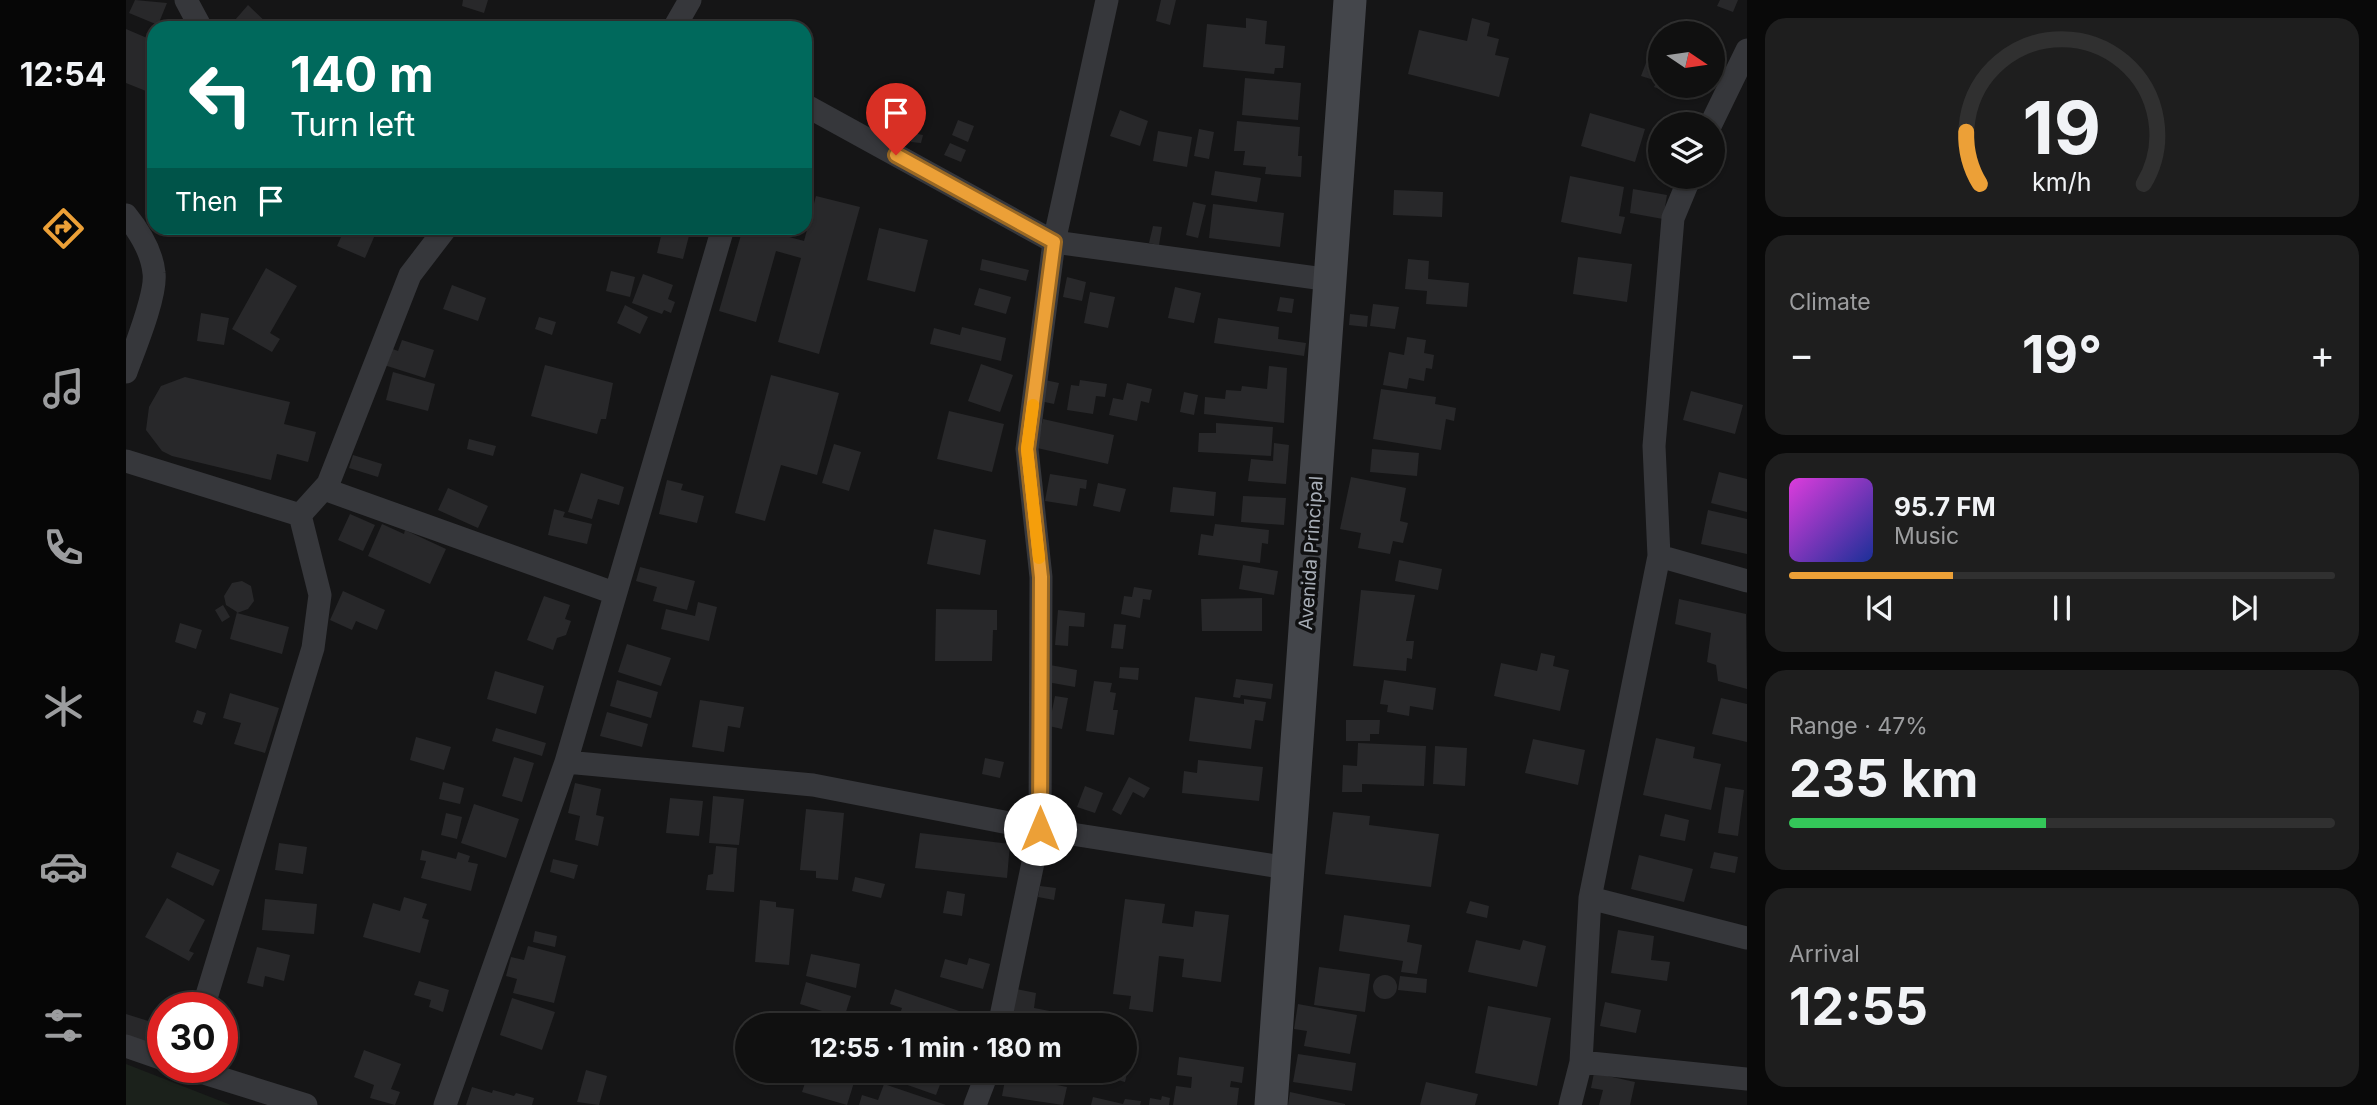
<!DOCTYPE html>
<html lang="en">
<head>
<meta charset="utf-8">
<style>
	body { margin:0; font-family:Inter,sans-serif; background:#1e1e1e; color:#f1f3f6; height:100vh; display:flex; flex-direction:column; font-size:26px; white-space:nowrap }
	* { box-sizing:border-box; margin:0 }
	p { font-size:23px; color:#9c9d9f }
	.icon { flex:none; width:38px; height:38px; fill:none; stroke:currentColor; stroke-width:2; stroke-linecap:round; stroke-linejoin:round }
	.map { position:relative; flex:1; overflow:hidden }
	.panel { display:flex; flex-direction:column; gap:18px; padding:18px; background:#090909; width:630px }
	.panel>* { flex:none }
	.banner { position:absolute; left:21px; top:21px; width:665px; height:214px; border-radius:21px; box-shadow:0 2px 5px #0004,0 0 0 2px #303030; background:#00695c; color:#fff; overflow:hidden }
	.needle { width:46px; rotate:103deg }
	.fabs { position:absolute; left:1522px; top:21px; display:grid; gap:14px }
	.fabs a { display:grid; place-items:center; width:77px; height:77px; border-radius:50%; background:#101010; box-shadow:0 2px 5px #0004,0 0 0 2px #303030; font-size:35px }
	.speed { position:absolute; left:21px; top:992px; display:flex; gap:14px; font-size:35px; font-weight:700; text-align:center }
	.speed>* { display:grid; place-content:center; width:91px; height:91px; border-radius:50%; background:#101010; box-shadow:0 2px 5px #0004,0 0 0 2px #303030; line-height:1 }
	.speed .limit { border:10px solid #d22; background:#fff; color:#111 }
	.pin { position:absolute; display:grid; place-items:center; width:60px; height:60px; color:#fff; margin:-72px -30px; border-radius:50% 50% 50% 0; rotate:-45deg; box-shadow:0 0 7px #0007 }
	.pin .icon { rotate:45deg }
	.me { position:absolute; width:77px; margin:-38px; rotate:0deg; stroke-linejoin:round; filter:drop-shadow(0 0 5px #0008) }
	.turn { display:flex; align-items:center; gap:24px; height:147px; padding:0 28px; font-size:32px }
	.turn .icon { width:91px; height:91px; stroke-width:2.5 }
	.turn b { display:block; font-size:49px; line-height:60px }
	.then { display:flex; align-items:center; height:66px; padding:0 28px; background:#0003; gap:14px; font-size:26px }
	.big { font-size:52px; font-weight:700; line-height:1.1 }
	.panel .widget { flex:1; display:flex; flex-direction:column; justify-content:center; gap:10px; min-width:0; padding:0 24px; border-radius:21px; background:#1e1e1e }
	.panel .dial { align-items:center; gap:0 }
	.dial svg { height:182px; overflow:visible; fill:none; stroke:#303030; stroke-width:7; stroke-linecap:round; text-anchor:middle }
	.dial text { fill:#f1f3f6; stroke:none }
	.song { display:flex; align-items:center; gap:21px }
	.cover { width:84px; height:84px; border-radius:10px; background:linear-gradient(135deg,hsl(300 70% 55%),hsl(230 70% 35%)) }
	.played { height:7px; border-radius:4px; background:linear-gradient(90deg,#eca037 30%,#303030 30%) }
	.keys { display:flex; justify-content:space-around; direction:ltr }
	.heat { display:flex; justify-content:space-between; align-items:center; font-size:38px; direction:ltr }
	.charge { height:10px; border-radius:5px; background:linear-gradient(90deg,#34c759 47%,#303030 0) }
	.trip { position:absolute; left:609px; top:1013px; width:402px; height:70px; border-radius:35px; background:#101010; box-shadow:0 2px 5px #0004,0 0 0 2px #303030; font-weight:700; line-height:70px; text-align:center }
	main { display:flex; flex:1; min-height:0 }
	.tabs { display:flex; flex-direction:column; width:126px; justify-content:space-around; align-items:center; background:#060606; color:#9c9d9f }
	.tabs .icon { width:49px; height:49px }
	.tabs .current { color:#eca037 }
	.tabs b { font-size:32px; color:#f1f3f6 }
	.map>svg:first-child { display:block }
	.green { fill:#1b211b }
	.building { fill:#28282a }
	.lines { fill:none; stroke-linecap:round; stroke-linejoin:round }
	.minor { stroke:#36373b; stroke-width:23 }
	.secondary { stroke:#44464b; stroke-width:33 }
	.route-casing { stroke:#996824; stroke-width:18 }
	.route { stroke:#eca037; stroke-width:12 }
	.slow { stroke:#f59e0b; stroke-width:12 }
	.labels { text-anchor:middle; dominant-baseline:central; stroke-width:7; stroke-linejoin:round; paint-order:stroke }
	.street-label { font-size:19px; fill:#a7adb6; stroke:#101011 }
</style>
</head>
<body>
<main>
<nav class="tabs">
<b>12:54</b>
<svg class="icon current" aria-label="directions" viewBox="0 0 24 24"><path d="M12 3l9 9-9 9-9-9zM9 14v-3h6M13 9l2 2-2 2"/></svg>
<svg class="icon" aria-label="music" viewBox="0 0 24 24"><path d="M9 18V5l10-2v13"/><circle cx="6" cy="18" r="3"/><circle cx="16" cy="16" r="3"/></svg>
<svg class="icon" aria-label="phone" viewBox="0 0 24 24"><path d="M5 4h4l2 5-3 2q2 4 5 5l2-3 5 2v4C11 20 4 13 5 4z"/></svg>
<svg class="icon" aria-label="climate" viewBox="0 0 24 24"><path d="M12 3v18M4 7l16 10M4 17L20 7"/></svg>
<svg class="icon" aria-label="car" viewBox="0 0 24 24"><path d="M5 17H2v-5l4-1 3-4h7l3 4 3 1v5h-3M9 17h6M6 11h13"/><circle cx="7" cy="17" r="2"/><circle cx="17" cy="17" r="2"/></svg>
<svg class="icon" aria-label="filters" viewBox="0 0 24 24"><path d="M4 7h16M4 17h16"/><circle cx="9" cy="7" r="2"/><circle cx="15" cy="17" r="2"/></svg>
</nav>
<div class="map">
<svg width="1621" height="1105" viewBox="0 0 1621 1105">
	<rect width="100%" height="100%" fill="#151516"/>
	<path class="green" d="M0 1064 105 1105H0Z"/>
	<path class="building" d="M9 0 41 3 32 25 3 13Z
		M337 0H362L358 13 336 6Z
		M1035 0H1050L1044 25 1030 21Z
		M1594 0H1612L1607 12 1591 6Z
		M122 5 146 28H118L109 20Z
		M1120 18 1141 21 1139 44 1159 46 1157 68H1149L1148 74 1077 67 1081 24 1120 28Z
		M1346 18 1364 23 1361 36 1373 39 1369 55 1383 58 1373 97 1282 74 1293 30 1341 41Z
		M0 29 28 41V86L25 93 0 83Z
		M1533 29 1544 33H1535V86H1576L1573 94 1566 91 1563 100 1528 87 1531 81 1515 76Z
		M1119 78 1175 83 1172 120 1116 115Z
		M994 110 1022 121 1014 146 984 136Z
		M1464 113 1519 129 1509 162 1455 146Z
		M832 120 848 126 842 142 826 135Z
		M1111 121 1174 127 1172 156H1176L1175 177 1139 174 1140 167 1117 165 1119 151H1108Z
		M1073 129 1088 132 1083 159 1068 156Z
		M1032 131 1066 137 1061 167 1027 161Z
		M786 133 797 135 795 143 785 142Z
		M824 143 840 150 835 162 818 155Z
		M25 151 28 152V169L22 167Z
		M1089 171 1135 178 1131 202 1085 195Z
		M1444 176 1498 187 1493 216 1499 217 1495 234 1435 222Z
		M1507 189 1541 195 1537 219 1504 213Z
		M1268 190 1317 192 1316 217 1267 215Z
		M690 196 734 207 693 354 652 342 675 258 650 251 630 322 593 311 617 228H658L656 235 678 241Z
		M1067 202 1080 205 1072 238 1060 235Z
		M1087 204 1158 213 1154 247 1083 238Z
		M1027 226 1036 227 1033 245 1023 243Z
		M219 228H252L239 258 211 246Z
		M516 228H565L557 259 531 253 535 236 515 231Z
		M753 228 802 240 789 292 741 280Z
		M1452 257 1506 264 1501 302 1447 294Z
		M856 259 903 270 900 281 854 270Z
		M1282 259 1303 261 1302 279 1343 283 1341 307 1300 304 1301 291 1279 289Z
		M140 268 171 286 144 333 154 339 146 352 106 329Z
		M485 271 509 277 504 297 480 291Z
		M517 274 547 285 542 299 549 302 545 313 538 310 536 314 506 303Z
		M941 277 960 282 956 301 937 297Z
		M326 285 360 298 352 321 317 309Z
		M1049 287 1075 293 1068 323 1042 318Z
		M853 288 885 297 880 314 848 305Z
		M964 292 989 297 982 328 958 323Z
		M1154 297 1168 299 1166 313 1151 311Z
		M1247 304 1273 307 1269 329 1244 326Z
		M499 305 522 317 514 334 491 323Z
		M75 313 103 318 98 345 71 341Z
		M1224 314 1242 316 1241 327 1223 325Z
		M413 317 430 322 426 335 409 329Z
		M1092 318 1153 327 1152 339 1180 343 1178 356 1088 343Z
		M836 327 880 338 875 361 804 344 808 328 834 335Z
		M1281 337 1300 340 1298 353 1308 355 1306 369 1300 368 1298 381 1283 378 1281 389 1257 385 1263 352 1278 355Z
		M276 340 308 350 299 378 258 365 264 348 272 351Z
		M855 364 887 375 874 412 842 401Z
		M419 365 487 383 480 419H475L471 434 405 416Z
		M1143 366 1161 368 1158 423 1078 414 1079 397 1099 399 1100 390 1115 391 1116 386 1141 389Z
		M267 372 309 384 302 411 260 400Z
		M645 375 713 393 691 475 655 465 639 521 609 513Z
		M59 377 164 402 158 424 190 432 182 462 151 454 145 480 46 456 36 451 20 430 23 407 35 386Z
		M919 380 933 383 928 404 914 401Z
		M954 380 981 384 979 397 970 396 967 414 941 410 945 385 953 386Z
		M1001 383 1026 389 1023 403 1015 401 1011 421 983 415 987 398 997 400Z
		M1255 389 1310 397 1309 404 1330 408 1328 421 1320 419 1315 450 1247 439Z
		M1565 391 1617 405 1609 434 1557 420Z
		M1058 392 1072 395 1068 415 1054 412Z
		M823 411 878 424 866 472 811 459Z
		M917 419 988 435 982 464 911 448Z
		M1090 423 1147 427 1145 456 1072 452 1073 433H1090Z
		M343 439 370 446 367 456 341 449Z
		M1148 443 1163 445 1160 484 1122 481 1125 459 1147 461Z
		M708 444 735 452 723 491 696 483Z
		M1246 449 1293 453 1291 476 1244 472Z
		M227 455 256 464 252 477 223 468Z
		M1593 472 1621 479V512L1585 503Z
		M455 473 498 487 493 505 472 499 466 519 442 512Z
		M924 474 961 480 960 489 954 488 951 506 919 501Z
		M1225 477 1280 488 1274 521 1282 523 1277 543 1267 541 1264 554 1232 548 1235 533 1214 529Z
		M541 480 557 484 555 490 578 496 571 523 533 514Z
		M972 483 1000 489 994 512 967 506Z
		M1047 487 1090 492 1088 516 1044 512Z
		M322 488 362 506 352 528 312 510Z
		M1117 496 1160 498 1158 525 1115 522Z
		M428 509 439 512 437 517 466 524 461 544 422 535Z
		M1582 510 1621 519V554L1575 544Z
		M224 514 249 525 237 551 212 540Z
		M256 524 278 534 279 530 320 549 304 584 242 556Z
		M1089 524 1143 530 1142 544 1136 543 1134 563 1072 555 1075 534 1087 536Z
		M808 529 860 540 854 575 801 564Z
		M1273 560 1316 569 1312 590 1269 581Z
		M1117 565 1152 571 1148 595 1113 589Z
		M514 567 569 581 561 610 527 601 531 587 510 581Z
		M116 581 125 586 128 601 122 609 111 613 163 627 156 654 104 639 111 612 100 605 98 596 106 583Z
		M1008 587 1026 590 1024 600 1017 599 1014 618 995 614 998 596 1006 597Z
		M1235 590 1289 595 1280 641H1288L1286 659 1281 658 1280 671 1227 666Z
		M217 591 259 610 251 630 230 621 226 630 204 620Z
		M418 596 444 605 439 619 445 621 440 635 431 638 427 650 401 640Z
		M1136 598V631H1076L1075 599Z
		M1553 599 1620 614 1621 689 1592 681 1590 665 1581 662 1585 633 1549 624Z
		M572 602 591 607 583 641 535 629 540 609 569 616Z
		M97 605 104 617 96 622 89 610Z
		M810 609 871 610V630H867L866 661H809Z
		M932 610 959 613 958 627 943 626 942 646 929 645Z
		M54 623 76 630 70 649 49 642Z
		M988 624 1000 625 997 649 985 648Z
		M501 644 545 658 535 686 492 672Z
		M1415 653 1429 656 1427 666 1443 670 1434 711 1368 696 1375 663 1411 671Z
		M924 665 951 670 949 687 921 682Z
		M994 667 1013 668 1012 680 993 678Z
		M369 671 418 686 410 714 361 699Z
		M1110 679 1147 684 1145 699 1115 695 1114 698 1107 697Z
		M491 680 532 692 525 718 484 706Z
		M1258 680 1310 688 1307 710 1284 706 1283 716 1261 712 1262 705 1254 704Z
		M968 681 986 683 984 692 990 693 987 710H992L988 735 960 731Z
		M104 693 153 708 139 753 108 744 115 723 97 718Z
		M929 696 942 698 936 729 923 726Z
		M1069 697 1118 704V699L1140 702 1137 721 1129 720 1125 749 1063 741Z
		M1595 698 1621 704V742L1586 734Z
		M574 700 618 707 614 728 602 726 598 752 566 747Z
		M71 710 80 713 76 725 67 722Z
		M481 712 522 724 516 747 474 736Z
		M1220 720H1254L1253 734H1244V741H1220Z
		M370 728 420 743 416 756 366 741Z
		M290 737 325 747 318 770 284 760Z
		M1530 738 1569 747 1567 758 1595 764 1585 810 1517 795Z
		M1407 739 1459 750 1452 785 1399 773Z
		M1232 743 1300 746 1298 786 1236 784V792H1216L1217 765 1231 766Z
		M1309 746 1341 748 1339 786 1307 784Z
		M388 757 408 763 396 802 376 796Z
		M859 758 878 762 874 778 856 774Z
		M1072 760 1137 767 1133 801 1056 793 1058 771 1071 773Z
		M1003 777 1024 788 1018 798 1007 792 995 815 986 810Z
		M317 782 338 788 334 804 313 799Z
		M449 783 475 789 470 815 478 817 472 846 449 840 454 816 442 813Z
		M959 786 977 793 969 813 951 807Z
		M1599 787 1618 790 1612 836 1592 833Z
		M587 796 618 799 613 845 583 843Z
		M544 798 577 801 573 836 540 833Z
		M348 804 393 819 380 858 335 843Z
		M680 809 718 813 712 880 690 878V871L674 870Z
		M1207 812 1244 816 1243 825 1313 834 1305 887 1199 874Z
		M320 813 336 817 331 839 315 835Z
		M1539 814 1563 820 1559 841 1534 836Z
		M794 833 884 844 881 878 789 868Z
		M153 843 181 847 177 874 149 870Z
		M590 846 611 848 608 892 580 890 582 875 587 874Z
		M296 850 330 859 332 852 344 856 342 862 352 864 345 891 295 878 300 861 294 860Z
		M51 852 94 870 87 886 45 867Z
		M1588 852 1612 857 1609 873 1584 868Z
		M1513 855 1567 869 1558 902 1505 889Z
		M427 859 452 865 448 879 424 872Z
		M729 877 759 884 755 898 726 891Z
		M914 886 930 888 928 900 912 897Z
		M821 891 839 894 836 916 817 913Z
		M278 897 301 904 296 918 303 920 294 953 237 937 247 903 274 911Z
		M41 898 79 920 63 951 68 953 63 961 19 937Z
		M139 899 191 904 188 934 136 930Z
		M999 899 1039 904 1036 923 1067 927 1069 911 1103 915 1095 982 1056 977 1058 959 1033 956 1027 1012 1003 1009 1005 996 987 994Z
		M634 900 650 902V907L668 909 663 965 629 962Z
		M1344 901 1363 906 1361 918 1340 913Z
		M1218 915 1284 925 1281 942 1296 945 1291 974 1275 972 1277 961 1213 951Z
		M1492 930 1528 936 1525 960 1544 962 1541 981 1485 973Z
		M409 931 431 936 429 947 407 942Z
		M1350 940 1394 950 1397 940 1420 946 1411 987 1342 972Z
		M402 946 440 956 428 1003 387 993 391 979 380 976 385 957 398 960Z
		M131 947 164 955 158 981 139 976 137 987 121 983Z
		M685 954 734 964 730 988 680 976Z
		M843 958 864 964 857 989 814 977 819 959 841 965Z
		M1193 967 1244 974 1239 1012 1188 1005Z
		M1247 987a12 12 0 1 1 24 0a12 12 0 1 1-24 0Z
		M1274 976 1301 979 1300 993 1272 990Z
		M293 981 323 990 317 1012 303 1007 305 1000 288 995Z
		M680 982 725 996 718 1018 674 1004Z
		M769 989 836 1012 831 1026H770L776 1008 764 1004Z
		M890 989 910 993 908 1008 980 1022 979 1026H884Z
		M386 998 429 1012 416 1050 374 1035Z
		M1479 1002 1515 1010 1510 1033 1474 1026Z
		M1172 1004 1231 1015 1224 1054 1178 1046 1181 1031 1168 1029Z
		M1362 1006 1425 1018 1411 1086 1349 1073Z
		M852 1013 859 1015 856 1026H848Z
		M0 1014 35 1025 29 1045 0 1036Z
		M238 1050 275 1064 265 1089 274 1092 269 1105 244 1098 248 1085 228 1077Z
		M1172 1054 1230 1063 1226 1091 1167 1082Z
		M999 1055 1005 1056 999 1082 985 1078 987 1071H999Z
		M1053 1057 1118 1067 1116 1083 1105 1081 1104 1087 1113 1088 1111 1105H1047L1050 1086 1065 1088 1066 1077 1051 1075Z
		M460 1070 481 1076 473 1105 451 1102Z
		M683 1071H715L730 1076 721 1105 676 1092Z
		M758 1071H833L837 1072 834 1081 818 1074 810 1095 756 1076Z
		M1468 1073 1509 1082 1504 1105H1473L1477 1090 1465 1088Z
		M880 1075 941 1087 937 1105 876 1096Z
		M1300 1082 1352 1094 1349 1105H1294Z
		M758 1084 820 1105H733L736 1095 752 1100Z
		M346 1087 366 1093 367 1090 388 1096 390 1093 408 1098 406 1105H340Z
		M1164 1092 1219 1104V1105H1162Z
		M1036 1096 1044 1098 1043 1105H1023L1024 1098 1035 1100Z
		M967 1097 997 1104 999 1099 1015 1101 1014 1105H965Z"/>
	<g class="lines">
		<path class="minor" d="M60 0 75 28
			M548 28 564 0
			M679 105 928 242 1205 280
			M1585 124 1621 50
			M0 215C13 231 26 252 28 273 31 295 8 350 0 372
			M0 461 174 515 202 484 284 275 320 228
			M198 489 488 593
			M1533 556 1621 581
			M440 762 597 228
			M1464 898 1621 938
			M77 1008 187 648 194 595 174 515
			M873 1026 914 829 915 577 901 449 928 242 981 0
			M0 1046 37 1059
			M1455 1062 1621 1079
			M62 1068 180 1105
			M319 1105 440 762 687 785 914 829 1162 868
			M849 1105 862 1071
			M1444 1105 1455 1062 1464 898 1533 556 1528 446 1547 218 1564 177"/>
		<path class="secondary" d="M1145 1105 1224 0"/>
	</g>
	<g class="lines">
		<g class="route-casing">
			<path id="route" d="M770 155 928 242 901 449 915 577 914 829"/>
		</g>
		<use href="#route" class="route"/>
		<path class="slow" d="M907 405 901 449 913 558"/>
	</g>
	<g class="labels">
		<g class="street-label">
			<text transform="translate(1185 553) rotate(-86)">Avenida Principal</text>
		</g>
	</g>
</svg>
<div class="fabs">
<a><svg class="needle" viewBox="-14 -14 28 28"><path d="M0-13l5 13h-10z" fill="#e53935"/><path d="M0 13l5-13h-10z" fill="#9c9d9f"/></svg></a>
<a><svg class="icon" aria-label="layers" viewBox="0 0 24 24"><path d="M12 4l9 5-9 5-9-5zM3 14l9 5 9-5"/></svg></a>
</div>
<div class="speed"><div class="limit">30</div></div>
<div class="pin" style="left:770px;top:155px;background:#d93025"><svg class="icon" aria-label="arrive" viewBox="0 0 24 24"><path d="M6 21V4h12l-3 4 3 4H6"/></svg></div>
<svg class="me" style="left:914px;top:829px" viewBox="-20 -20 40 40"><circle r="19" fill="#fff"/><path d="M0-13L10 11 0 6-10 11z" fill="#eca037"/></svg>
<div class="trip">12:55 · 1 min · 180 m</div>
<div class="banner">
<div class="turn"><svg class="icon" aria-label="left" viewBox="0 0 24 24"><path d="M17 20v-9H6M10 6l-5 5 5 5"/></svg><div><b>140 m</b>Turn left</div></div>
<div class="then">Then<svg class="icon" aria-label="arrive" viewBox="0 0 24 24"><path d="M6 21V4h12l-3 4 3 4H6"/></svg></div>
</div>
</div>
<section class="panel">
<div class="widget dial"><svg viewBox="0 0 100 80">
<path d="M14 69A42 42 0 1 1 86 69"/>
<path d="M14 69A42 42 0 0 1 8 46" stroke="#eca037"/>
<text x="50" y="56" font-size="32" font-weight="700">19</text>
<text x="50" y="72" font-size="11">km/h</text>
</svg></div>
<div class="widget"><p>Climate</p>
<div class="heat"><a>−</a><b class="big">19°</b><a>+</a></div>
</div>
<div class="widget">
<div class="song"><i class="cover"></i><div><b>95.7 FM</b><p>Music</p></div></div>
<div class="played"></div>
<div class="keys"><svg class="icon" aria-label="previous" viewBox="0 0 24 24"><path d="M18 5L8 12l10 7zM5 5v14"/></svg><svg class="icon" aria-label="pause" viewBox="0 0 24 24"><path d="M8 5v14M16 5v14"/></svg><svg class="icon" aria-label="next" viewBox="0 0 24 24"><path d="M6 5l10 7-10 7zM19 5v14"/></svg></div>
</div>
<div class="widget"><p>Range · 47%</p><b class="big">235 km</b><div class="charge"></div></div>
<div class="widget"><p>Arrival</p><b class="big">12:55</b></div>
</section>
</main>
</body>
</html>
